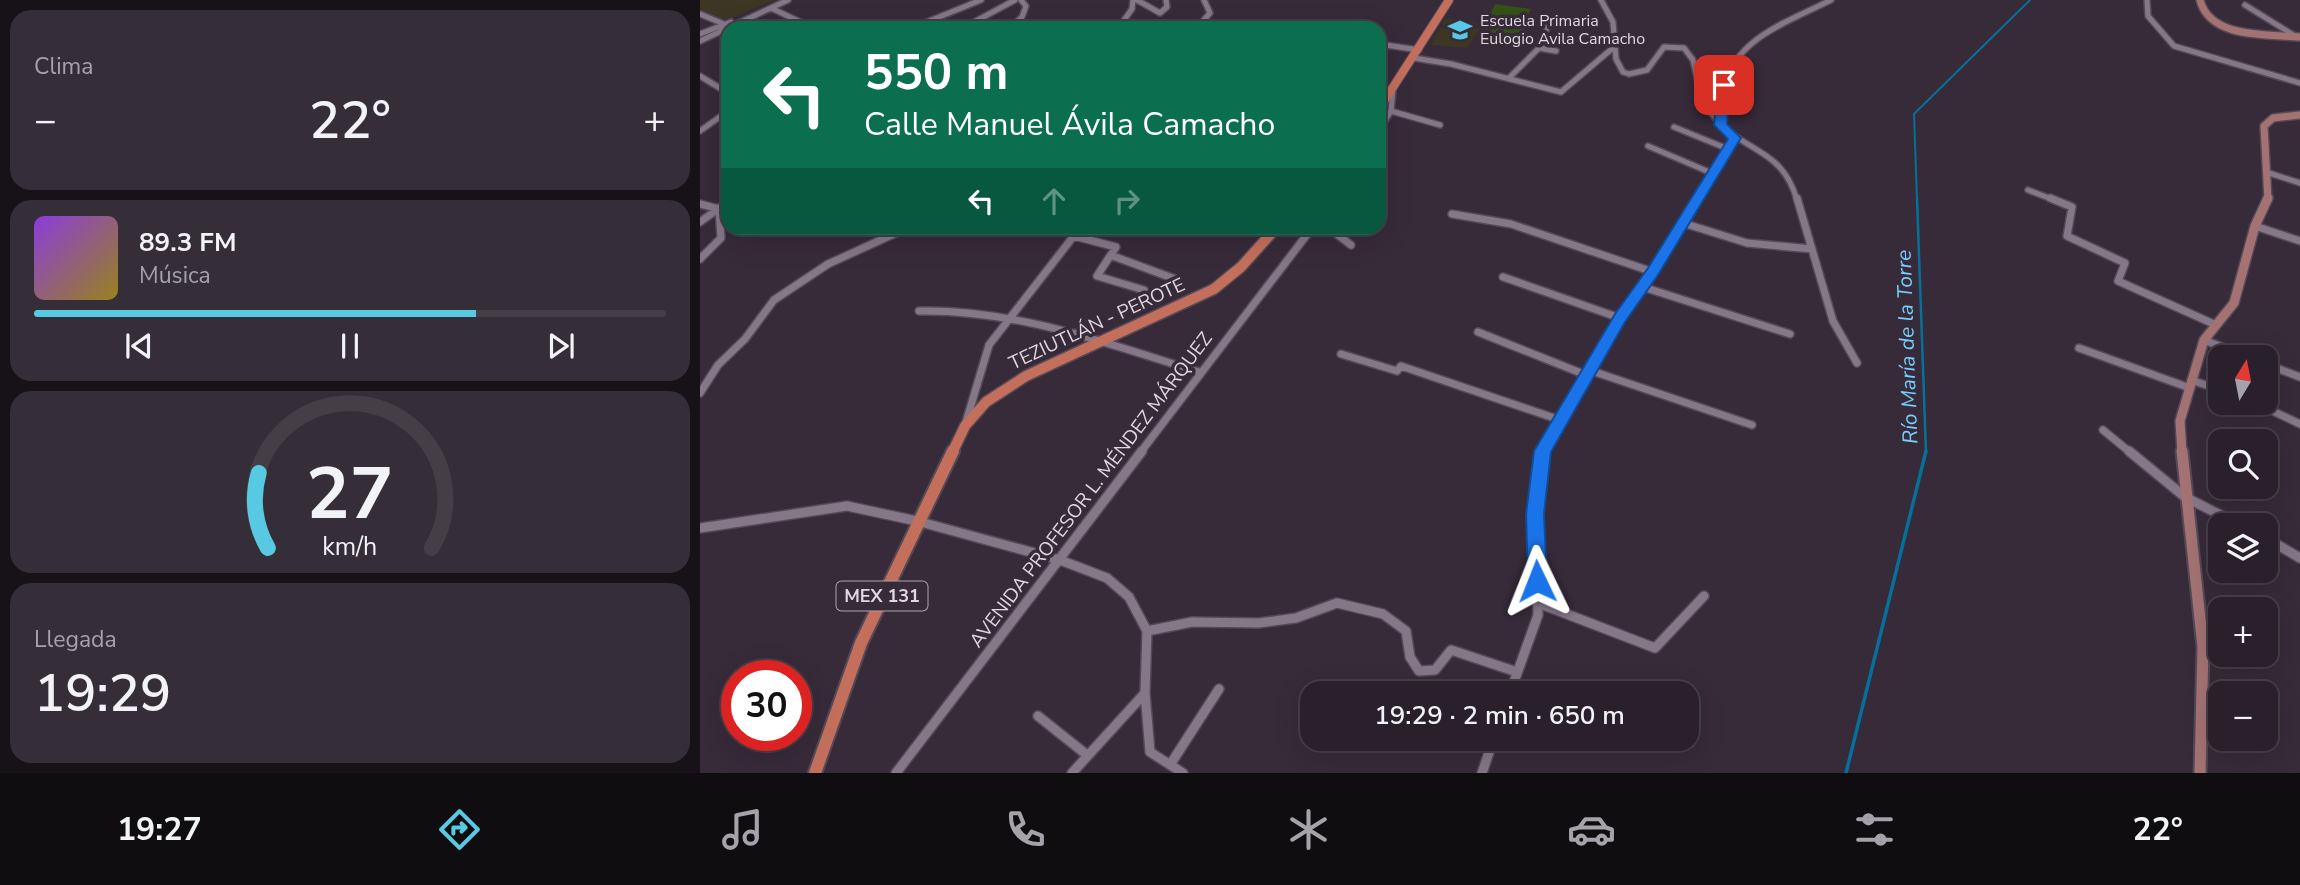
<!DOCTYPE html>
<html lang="es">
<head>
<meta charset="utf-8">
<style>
	body { margin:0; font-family:"Nunito Sans",sans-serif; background:#352d37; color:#f1f3f6; height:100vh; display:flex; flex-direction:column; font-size:26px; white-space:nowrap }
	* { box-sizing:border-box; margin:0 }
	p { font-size:23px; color:#a5a3a9 }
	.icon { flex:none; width:38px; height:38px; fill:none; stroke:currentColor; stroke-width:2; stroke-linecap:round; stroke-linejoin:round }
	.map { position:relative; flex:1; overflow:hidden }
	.panel { display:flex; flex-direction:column; gap:10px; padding:10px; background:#171218; width:700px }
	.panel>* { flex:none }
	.hud { position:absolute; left:21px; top:21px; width:665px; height:214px; border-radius:21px; box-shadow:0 7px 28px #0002,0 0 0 2px #453e47; background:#0b6e4f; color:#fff; overflow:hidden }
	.needle { width:46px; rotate:10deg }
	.fabs { position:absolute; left:1508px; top:345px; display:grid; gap:14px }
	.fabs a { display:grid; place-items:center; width:70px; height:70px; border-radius:14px; background:#29202b; box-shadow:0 7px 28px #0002,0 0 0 2px #453e47; font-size:35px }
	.speed { position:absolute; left:21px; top:660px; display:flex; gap:14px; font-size:35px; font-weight:700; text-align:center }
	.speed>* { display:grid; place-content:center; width:91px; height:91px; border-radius:50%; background:#29202b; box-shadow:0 7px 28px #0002,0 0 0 2px #453e47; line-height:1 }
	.speed .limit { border:10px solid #d22; background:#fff; color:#111 }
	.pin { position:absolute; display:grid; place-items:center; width:60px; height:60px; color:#fff; margin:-30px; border-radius:14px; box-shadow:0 4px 10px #0006 }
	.me { position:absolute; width:77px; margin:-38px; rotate:358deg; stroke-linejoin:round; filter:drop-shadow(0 0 5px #0008) }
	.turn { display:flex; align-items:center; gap:24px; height:147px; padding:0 28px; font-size:32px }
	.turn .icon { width:91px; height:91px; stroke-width:2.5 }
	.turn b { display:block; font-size:49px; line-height:60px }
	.lanes { display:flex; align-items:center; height:66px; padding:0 28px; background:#0003; justify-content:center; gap:35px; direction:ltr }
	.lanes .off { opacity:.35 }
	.big { font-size:52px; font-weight:600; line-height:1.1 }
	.panel .card { flex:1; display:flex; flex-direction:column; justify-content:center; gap:10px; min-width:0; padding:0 24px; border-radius:21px; background:#352d37 }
	.panel .dial { align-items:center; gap:0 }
	.dial svg { height:182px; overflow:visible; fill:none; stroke:#453e47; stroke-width:7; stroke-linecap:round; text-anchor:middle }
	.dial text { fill:#f1f3f6; stroke:none }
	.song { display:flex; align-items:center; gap:21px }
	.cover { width:84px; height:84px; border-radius:10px; background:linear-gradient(135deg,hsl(270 70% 55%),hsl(50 70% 35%)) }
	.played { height:7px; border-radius:4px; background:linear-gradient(90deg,#58c9e3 70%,#453e47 70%) }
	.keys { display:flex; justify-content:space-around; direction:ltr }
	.heat { display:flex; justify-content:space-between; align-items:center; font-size:38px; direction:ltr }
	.trip { position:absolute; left:600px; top:681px; width:399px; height:70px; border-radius:21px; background:#29202b; box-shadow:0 7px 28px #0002,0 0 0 2px #453e47; font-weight:600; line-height:70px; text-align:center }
	.tab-bar { display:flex; height:112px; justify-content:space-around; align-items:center; background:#100d11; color:#a5a3a9 }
	.tab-bar .icon { width:49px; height:49px }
	.tab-bar .active { color:#58c9e3 }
	.tab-bar b { font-size:32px; color:#f1f3f6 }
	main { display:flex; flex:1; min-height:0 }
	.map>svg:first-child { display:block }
	.education { fill:#3e3625 }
	.green { fill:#335114 }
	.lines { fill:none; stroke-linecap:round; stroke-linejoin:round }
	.stream-far2 { stroke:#05709b; stroke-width:2 }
	.stream-far1 { stroke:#05709b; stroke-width:2.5 }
	.stream { stroke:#05709b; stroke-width:3.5 }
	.minor-far2-casing { stroke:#544956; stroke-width:8 }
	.minor-far1-casing { stroke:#544956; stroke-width:10 }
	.minor-casing { stroke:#544956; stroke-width:12 }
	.secondary-far2-casing { stroke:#544956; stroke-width:10 }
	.secondary-far1-casing { stroke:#544956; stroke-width:12 }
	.secondary-casing { stroke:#544956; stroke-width:15 }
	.primary-far2-casing { stroke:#544956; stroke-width:10 }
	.primary-far1-casing { stroke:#544956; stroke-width:13 }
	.primary-casing { stroke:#544956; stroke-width:16 }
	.minor-far2 { stroke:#857688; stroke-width:5 }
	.minor-far1 { stroke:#857688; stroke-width:7 }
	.minor { stroke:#857688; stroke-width:9 }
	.secondary-far2 { stroke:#a47272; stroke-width:7 }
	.secondary-far1 { stroke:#a47272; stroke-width:9 }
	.secondary { stroke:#a47272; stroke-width:11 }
	.primary-far2 { stroke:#c36f5b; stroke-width:8 }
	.primary-far1 { stroke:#c36f5b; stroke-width:10 }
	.primary { stroke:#c36f5b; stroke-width:12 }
	.route { fill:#1a73e8; stroke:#114b97; stroke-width:2 }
	.labels { text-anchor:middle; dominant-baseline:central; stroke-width:7; stroke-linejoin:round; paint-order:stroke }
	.far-poi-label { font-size:16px; fill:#dfd7e1; stroke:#372a39; text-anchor:start }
	.shield { fill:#372a39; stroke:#ada3af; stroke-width:2 }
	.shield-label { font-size:18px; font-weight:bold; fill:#dfd7e1 }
	.street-label { font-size:19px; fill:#dfd7e1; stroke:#372a39 }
	.water-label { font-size:21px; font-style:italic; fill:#76cfff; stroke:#372a39 }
</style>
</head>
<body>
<main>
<section class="panel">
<div class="card"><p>Clima</p>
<div class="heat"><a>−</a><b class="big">22°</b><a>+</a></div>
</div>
<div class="card">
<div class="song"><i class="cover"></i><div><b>89.3 FM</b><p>Música</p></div></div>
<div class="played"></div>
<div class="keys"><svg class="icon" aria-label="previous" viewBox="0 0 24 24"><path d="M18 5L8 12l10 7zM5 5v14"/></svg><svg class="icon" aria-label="pause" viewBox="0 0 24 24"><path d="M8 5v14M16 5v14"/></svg><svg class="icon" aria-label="next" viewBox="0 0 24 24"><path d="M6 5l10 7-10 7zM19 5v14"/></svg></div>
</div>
<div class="card dial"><svg viewBox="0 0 100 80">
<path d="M14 69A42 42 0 1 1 86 69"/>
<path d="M14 69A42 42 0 0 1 10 36" stroke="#58c9e3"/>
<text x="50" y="56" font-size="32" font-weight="700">27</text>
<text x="50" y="72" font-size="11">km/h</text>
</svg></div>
<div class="card"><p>Llegada</p><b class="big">19:29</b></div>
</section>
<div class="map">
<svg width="1600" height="773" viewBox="0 0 1600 773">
	<rect width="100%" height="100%" fill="#372a39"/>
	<path class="education" d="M0 0H74L32 18 17 19 0 12Z
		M746 18 783 24 767 48 731 45Z"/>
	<path class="green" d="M795 4 831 9 822 26 827 27 823 30 819 44 777 36 783 24 814 27 813 23 788 19Z"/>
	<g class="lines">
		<path class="stream-far2" d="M1217 200 1214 114 1330 0"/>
		<path class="stream-far1" d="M1217 198 1226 453"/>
		<path class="stream" d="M1146 773 1226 451"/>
		<g class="minor-far2-casing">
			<path id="minor-far2" d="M437 0 460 13 467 7 466 0
				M901 0 913 22 916 59 923 72 929 74 947 70 964 47 984 48 993 60 1002 102 1021 125
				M1447 0 1448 16 1474 46 1600 83
				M1545 5 1595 36
				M71 8 113 28
				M0 14 24 24
				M212 28 281 0
				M263 28 315 0
				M310 28 322 17 326 6 321 0
				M424 28 422 23 432 9 433 0
				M497 28 510 13 504 0
				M0 34 31 22
				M0 41 88 0
				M679 44 719 50
				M839 48 856 51
				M714 58 751 64 861 92 914 47
				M0 76 28 93
				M809 78 839 48 850 20
				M691 111 740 125
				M974 127 1028 149
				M679 130 691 111 693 90
				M0 131 28 111
				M948 146 1014 174
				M1566 172 1600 183
				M1328 190 1354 200
				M997 200 1035 138
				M1097 200C1083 152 1053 154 1021 125 1022 112 1021 99 1024 87 1036 37 1090 21 1131 0"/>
		</g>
		<g class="minor-far1-casing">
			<path id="minor-far1" d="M1097 198 1133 321 1157 363
				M1350 198 1372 207 1367 236 1425 263 1418 281 1516 325
				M0 204 19 209
				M752 214 811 224 953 272
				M0 222 28 202
				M983 223 1047 243 1112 249
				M1555 226 1600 241
				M629 228 651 245
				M374 236 416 247 397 276 444 290
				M413 256 475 279
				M0 259 21 238 19 209
				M803 277 920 318
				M943 287 1090 334
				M219 311C316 309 408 344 499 372
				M778 332 886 375
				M374 336 391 322
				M1504 340 1548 357
				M1379 348 1490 388
				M641 354 697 371 701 366 863 421
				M1566 364 1600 377
				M889 370 1052 425
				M1491 380 1521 390
				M0 393 18 365 45 339 74 300 128 264 207 228
				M1554 402 1600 424
				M266 422 289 345 380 228
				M1403 430 1431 453
				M440 453 612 228
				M843 453 920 318 953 272 998 198"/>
		</g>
		<g class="minor-casing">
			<path id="minor" d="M1429 451 1485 497 1540 525
				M0 528 147 506 217 521 360 560 407 578 429 597 447 631 445 693 450 752 483 773
				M1566 538 1600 558
				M838 603 955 648 1004 596
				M447 631 492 622 559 623 596 618 637 603 683 614 706 631 710 657 719 671 735 670 751 650 817 672
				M810 693 838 615 835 514 843 451
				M338 716 387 755
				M470 765 519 689
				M196 773 442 451
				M372 773 445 693
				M782 773 794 738"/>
		</g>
		<g class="secondary-far2-casing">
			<path id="secondary-far2" d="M1500 0C1510 39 1567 34 1600 37
				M1568 200 1564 126 1573 118 1600 115"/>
		</g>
		<g class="secondary-far1-casing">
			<path id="secondary-far1" d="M1482 453 1480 421 1504 340 1534 303 1555 226 1568 198"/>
		</g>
		<g class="secondary-casing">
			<path id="secondary" d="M1482 451 1503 647 1500 773"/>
		</g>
		<g class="primary-far2-casing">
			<path id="primary-far2" d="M679 109 749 0"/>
		</g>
		<g class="primary-far1-casing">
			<path id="primary-far1" d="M252 453 265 426 286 402 326 376 514 289 541 267 576 228"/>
		</g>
		<g class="primary-casing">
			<path id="primary" d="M115 773 161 643 253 451"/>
		</g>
		<use href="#minor-far2" class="minor-far2"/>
		<use href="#minor-far1" class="minor-far1"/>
		<use href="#minor" class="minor"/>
		<use href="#secondary-far2" class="secondary-far2"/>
		<use href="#secondary-far1" class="secondary-far1"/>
		<use href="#secondary" class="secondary"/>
		<use href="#primary-far2" class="primary-far2"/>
		<use href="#primary-far1" class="primary-far1"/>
		<use href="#primary" class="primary"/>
	</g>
	<path class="route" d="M1024 81 1030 85 1027 124 1041 138 958 275 925 322 851 452 844 514 847 581 844 587 837 589 831 587 828 581 826 514 834 451 915 314 948 268 1028 139 1014 125 1018 85Z"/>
	<defs>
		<g id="school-bare" transform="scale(1.89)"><path d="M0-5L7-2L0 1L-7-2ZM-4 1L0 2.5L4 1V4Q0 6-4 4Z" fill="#58c9e3" stroke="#372a39" stroke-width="2.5" paint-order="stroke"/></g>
	</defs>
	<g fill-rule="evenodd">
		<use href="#school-bare" x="760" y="30"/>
	</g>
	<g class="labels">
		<g class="far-poi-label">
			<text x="780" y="21">Escuela Primaria<tspan x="780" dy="18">Eulogio Avila Camacho</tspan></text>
		</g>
		<rect class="shield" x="136.5" y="581.5" width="91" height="29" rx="5"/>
		<g class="shield-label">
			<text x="182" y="596">MEX 131</text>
		</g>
		<g class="street-label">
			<text transform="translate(397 324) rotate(-25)">TEZIUTLÁN - PEROTE</text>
			<text transform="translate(391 490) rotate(-53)">AVENIDA PROFESOR L. MÉNDEZ MÁRQUEZ</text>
		</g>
		<g class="water-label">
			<text transform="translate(1207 347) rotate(-92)">Río María de la Torre</text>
		</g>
	</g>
</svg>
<div class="fabs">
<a><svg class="needle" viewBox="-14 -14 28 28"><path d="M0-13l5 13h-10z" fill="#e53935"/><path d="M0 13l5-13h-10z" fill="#a5a3a9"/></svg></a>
<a><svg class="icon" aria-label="search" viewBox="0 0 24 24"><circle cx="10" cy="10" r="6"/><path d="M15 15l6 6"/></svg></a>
<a><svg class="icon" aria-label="layers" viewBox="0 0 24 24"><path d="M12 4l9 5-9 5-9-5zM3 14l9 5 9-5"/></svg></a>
<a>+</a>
<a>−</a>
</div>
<div class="speed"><div class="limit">30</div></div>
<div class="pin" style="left:1024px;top:85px;background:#d93025"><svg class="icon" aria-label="arrive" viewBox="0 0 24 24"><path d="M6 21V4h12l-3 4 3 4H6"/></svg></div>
<svg class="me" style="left:837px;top:581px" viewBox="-20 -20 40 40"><path d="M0-17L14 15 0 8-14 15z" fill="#1a73e8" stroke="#fff" stroke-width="4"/></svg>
<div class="trip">19:29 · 2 min · 650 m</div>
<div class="hud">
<div class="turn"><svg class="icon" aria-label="left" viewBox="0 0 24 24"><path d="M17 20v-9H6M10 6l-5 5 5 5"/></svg><div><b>550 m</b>Calle Manuel Ávila Camacho</div></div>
<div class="lanes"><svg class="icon" aria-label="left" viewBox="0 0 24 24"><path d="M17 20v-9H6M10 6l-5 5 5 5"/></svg><svg class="icon off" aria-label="ahead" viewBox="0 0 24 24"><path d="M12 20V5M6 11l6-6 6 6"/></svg><svg class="icon off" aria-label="right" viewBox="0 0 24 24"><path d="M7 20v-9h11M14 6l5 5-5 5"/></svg></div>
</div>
</div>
</main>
<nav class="tab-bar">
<b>19:27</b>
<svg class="icon active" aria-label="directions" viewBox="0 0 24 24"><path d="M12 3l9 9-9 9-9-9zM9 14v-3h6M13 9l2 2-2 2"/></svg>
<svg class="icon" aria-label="music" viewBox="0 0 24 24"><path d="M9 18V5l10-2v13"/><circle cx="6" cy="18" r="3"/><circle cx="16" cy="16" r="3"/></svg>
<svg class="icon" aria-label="phone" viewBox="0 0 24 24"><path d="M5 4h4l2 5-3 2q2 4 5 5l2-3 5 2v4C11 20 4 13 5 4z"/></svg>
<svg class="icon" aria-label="climate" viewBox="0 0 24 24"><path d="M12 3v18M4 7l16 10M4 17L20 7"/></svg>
<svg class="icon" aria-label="car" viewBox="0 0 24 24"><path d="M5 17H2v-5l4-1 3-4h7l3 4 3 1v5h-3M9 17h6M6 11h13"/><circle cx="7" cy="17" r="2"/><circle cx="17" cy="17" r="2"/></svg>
<svg class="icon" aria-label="filters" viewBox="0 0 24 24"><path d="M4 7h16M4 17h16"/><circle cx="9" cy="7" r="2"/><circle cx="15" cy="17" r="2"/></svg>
<b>22°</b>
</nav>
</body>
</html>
